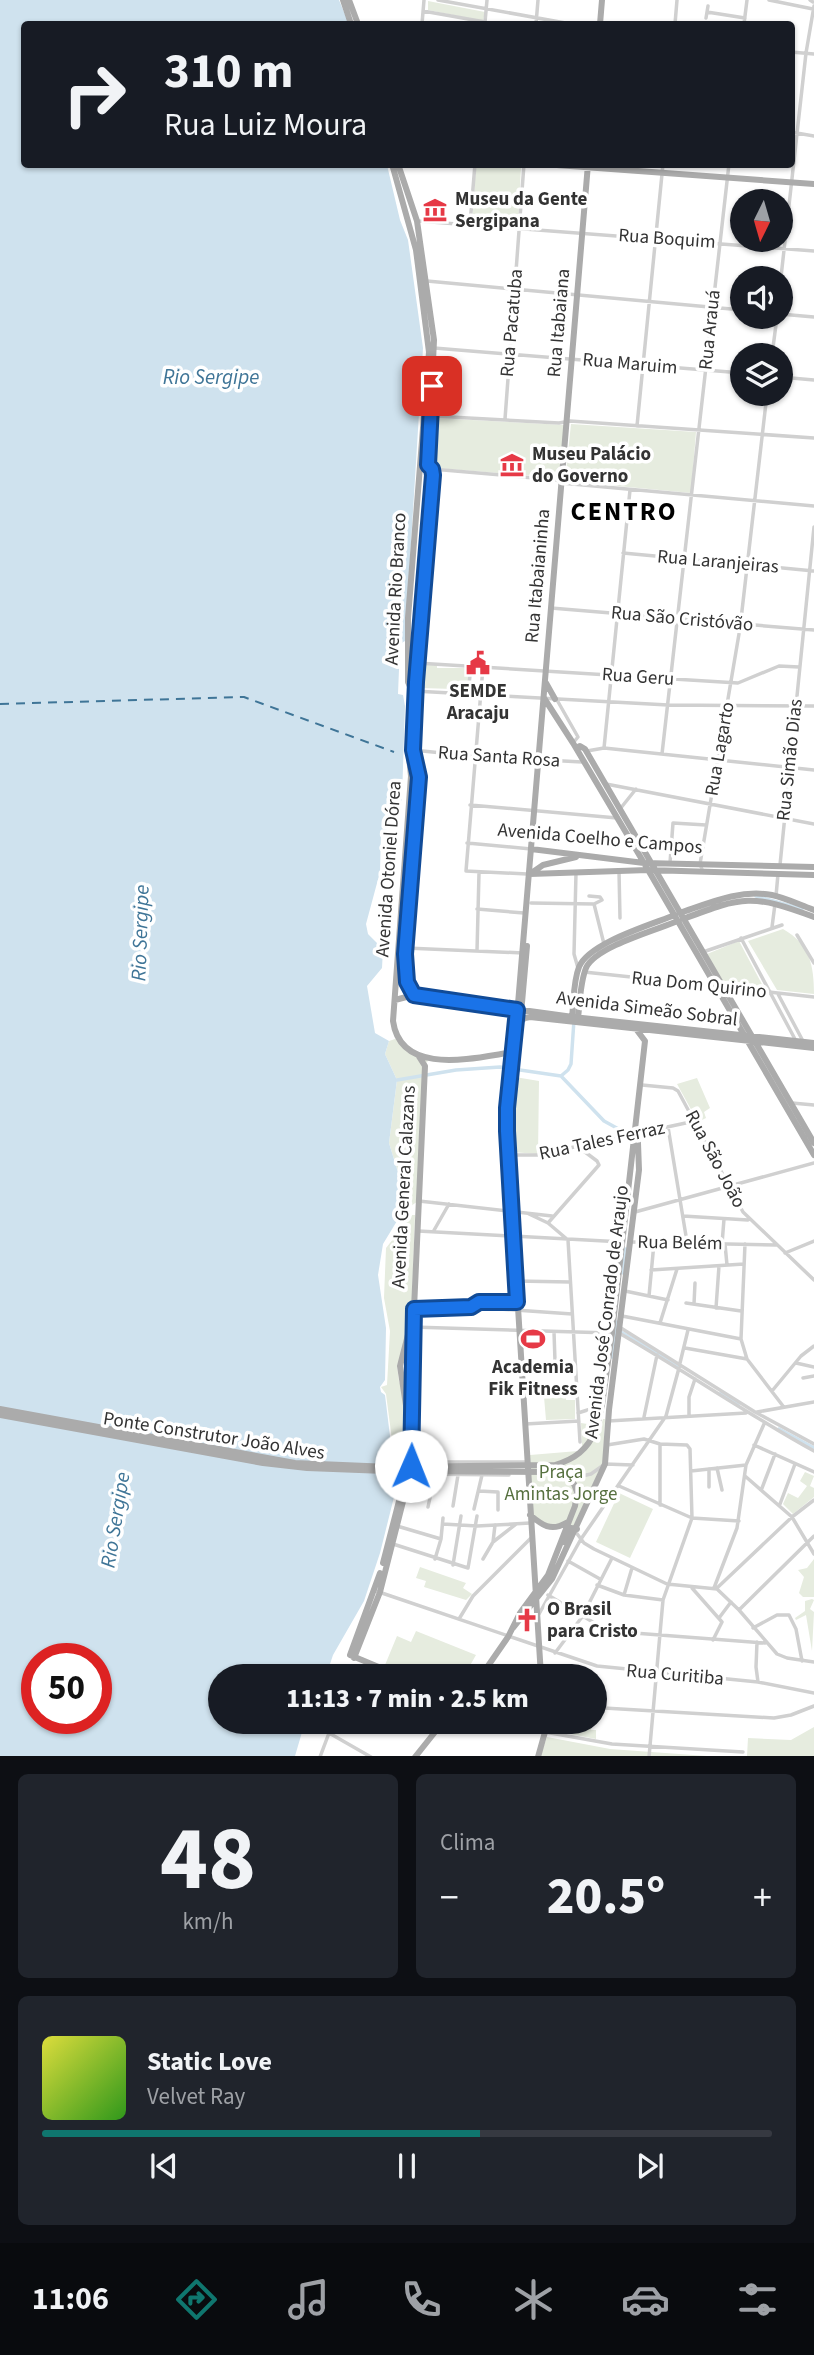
<!DOCTYPE html>
<html lang="pt">
<head>
<meta charset="utf-8">
<style>
	body { margin:0; font-family:"Source Sans 3",sans-serif; background:#20242c; color:#f1f3f6; height:100vh; display:flex; flex-direction:column; font-size:26px; white-space:nowrap }
	* { box-sizing:border-box; margin:0 }
	p { font-size:23px; color:#9ea1a6 }
	.icon { flex:none; width:38px; height:38px; fill:none; stroke:currentColor; stroke-width:2; stroke-linecap:round; stroke-linejoin:round }
	.map { position:relative; height:1756px; overflow:hidden }
	.side { display:flex; flex-direction:column; gap:18px; padding:18px; background:#0d0f14; flex:1 }
	.side>* { flex:none }
	.guide { position:absolute; left:21px; top:21px; width:774px; height:147px; border-radius:7px; box-shadow:0 2px 5px #0004; background:#171b24; color:#f1f3f6; overflow:hidden }
	.needle { width:46px; rotate:185deg }
	.controls { position:absolute; left:730px; top:189px; display:grid; gap:14px }
	.controls a { display:grid; place-items:center; width:63px; height:63px; border-radius:50%; background:#171b24; box-shadow:0 2px 5px #0004; font-size:35px }
	.speed { position:absolute; left:21px; top:1643px; display:flex; gap:14px; font-size:35px; font-weight:700; text-align:center }
	.speed>* { display:grid; place-content:center; width:91px; height:91px; border-radius:50%; background:#171b24; box-shadow:0 2px 5px #0004; line-height:1 }
	.speed .limit { border:10px solid #d22; background:#fff; color:#111 }
	.pin { position:absolute; display:grid; place-items:center; width:60px; height:60px; color:#fff; margin:-30px; border-radius:14px; box-shadow:0 4px 10px #0006 }
	.me { position:absolute; width:77px; margin:-38px; rotate:1deg; stroke-linejoin:round; filter:drop-shadow(0 0 5px #0008) }
	.turn { display:flex; align-items:center; gap:24px; height:147px; padding:0 28px; font-size:32px }
	.turn .icon { width:91px; height:91px; stroke-width:2.5 }
	.turn b { display:block; font-size:49px; line-height:60px }
	.big { font-size:52px; font-weight:800; line-height:1.1 }
	.side .widget { flex:1; display:flex; flex-direction:column; justify-content:center; gap:10px; min-width:0; padding:0 24px; border-radius:10px; background:#20242c }
	.side .dial { align-items:center; gap:0 }
	.dial b { font-size:91px; line-height:1 }
	.song { display:flex; align-items:center; gap:21px }
	.cover { width:84px; height:84px; border-radius:10px; background:linear-gradient(135deg,hsl(60 70% 55%),hsl(110 70% 35%)) }
	.played { height:7px; border-radius:4px; background:linear-gradient(90deg,#0f766e 60%,#363941 60%) }
	.keys { display:flex; justify-content:space-around; direction:ltr }
	.heat { display:flex; justify-content:space-between; align-items:center; font-size:38px; direction:ltr }
	.side .tiles { flex:1; display:grid; gap:18px; grid-template-columns:1fr 1fr }
	.widget:last-child { grid-column:span 2 }
	.trip { position:absolute; left:208px; top:1664px; width:399px; height:70px; border-radius:35px; background:#171b24; box-shadow:0 2px 5px #0004; font-weight:800; line-height:70px; text-align:center }
	.tab-bar { display:flex; height:112px; justify-content:space-around; align-items:center; background:#090b0e; color:#9ea1a6 }
	.tab-bar .icon { width:49px; height:49px }
	.tab-bar .current { color:#0f766e }
	.tab-bar b { font-size:32px; color:#f1f3f6 }
	.map>svg:first-child { display:block }
	.green { fill:#e6ecdf }
	.water { fill:#cfe2ee; fill-rule:evenodd }
	.lines { fill:none; stroke-linecap:round; stroke-linejoin:round }
	.canal { stroke:#cfe2ee; stroke-width:3.5 }
	.ferry { stroke:#3f7597; stroke-width:2; stroke-dasharray:9 7; stroke-linecap:butt }
	.minor { stroke:#d0d0d0; stroke-width:3.5 }
	.major { stroke:#ababab; stroke-width:6 }
	.major-bridge { stroke:#ababab; stroke-width:6 }
	.route-casing { stroke:#114b97; stroke-width:18 }
	.route { stroke:#1a73e8; stroke-width:12 }
	.labels { text-anchor:middle; dominant-baseline:central; stroke-width:7; stroke-linejoin:round; paint-order:stroke }
	.poi-label { font-size:19px; font-weight:bold; fill:#333; stroke:#fff; text-anchor:start }
	.street-label { font-size:19px; fill:#333; stroke:#fff }
	.park-label { font-size:19px; fill:#56703f; stroke:#fff }
	.water-label { font-size:21px; font-style:italic; fill:#3f7597; stroke:#fff }
	.district-label { font-size:26px; font-weight:bold; letter-spacing:2px; fill:#000; stroke:#fff }
</style>
</head>
<body>
<div class="map">
<svg width="814" height="1757" viewBox="0 0 814 1757">
	<rect width="100%" height="100%" fill="#fff"/>
	<path class="green" d="M428 1 485 12 483 21 428 10Z
		M476 165 521 167 518 226 472 223Z
		M433 418 565 425 560 478 437 468 431 462Z
		M571 424 696 432 691 493 565 481Z
		M420 664 437 665V668H468V688L464 692 455 689 420 688Z
		M783 929C810 944 814 966 814 994L777 990 748 941Z
		M739 941 765 990 725 985 707 954Z
		M398 1038 428 1061 426 1063 418 1201 411 1206 405 1195 389 1143 397 1080 385 1054 389 1041Z
		M515 1077 539 1081 538 1154 512 1152 510 1113Z
		M697 1078 710 1108 704 1112 706 1118 698 1122 677 1084Z
		M412 1215H415L411 1328 397 1366 399 1381 404 1393 405 1462H391L394 1455 386 1394 381 1387 387 1385 390 1331 384 1298 386 1248Z
		M543 1385 574 1386 575 1394 566 1395V1400H575V1419L546 1420Z
		M603 1419H605L603 1462 571 1531 560 1524H544L532 1514 530 1455 578 1451 582 1446 581 1423 601 1426Z
		M805 1472 814 1476 810 1486 814 1488V1497L793 1514 783 1504 788 1493 798 1498 807 1486 800 1481Z
		M619 1493 653 1509 630 1558 596 1542Z
		M814 1559V1597H803L799 1593 804 1577 798 1570 807 1568Z
		M420 1567 466 1583 463 1588 472 1594 466 1600 424 1587 426 1581 416 1578Z
		M812 1599 814 1600 810 1609 814 1612 812 1651 806 1615 796 1620 795 1618 805 1611V1601Z
		M416 1631 476 1655 464 1676H413L385 1665 397 1636 411 1642Z
		M548 1722H592L591 1730H596V1739L549 1730Z
		M814 1727V1756H747L748 1738 791 1740Z
		M547 1737 610 1749 707 1756 540 1757Z"/>
	<path class="water" d="M0 0H339L349 24H24V164L387 165 400 220 408 240 423 348 405 641 400 644 398 694 403 695 405 706 402 798 398 824 381 832 380 872 366 924 368 934 383 949 382 968 367 986 375 1033 389 1041 385 1054 397 1080 389 1143 405 1195 400 1216 383 1244 378 1275 386 1328 385 1380 380 1387 381 1392 385 1395 392 1453 388 1461V1475L394 1477 396 1489 380 1553 364 1601 333 1655 326 1676H220V1722H305L295 1756 0 1757ZM37 1659H96V1718H37Z"/>
	<g class="lines">
		<path class="canal" d="M756 896 802 909
			M561 1076 568 1070 571 1064 574 1020
			M397 1080 456 1070 500 1067 561 1076 604 1121 624 1132
			M623 1273 626 1249
			M619 1331 679 1366
			M612 1357 617 1322
			M721 1393 738 1404
			M779 1429 814 1448"/>
		<path class="ferry" d="M0 704 244 697 394 752"/>
		<path class="minor" d="M438 0 571 24
			M769 0 813 9
			M810 0 813 2
			M423 11 485 22
			M707 12 745 18
			M706 18 708 6
			M485 22 487 0
			M422 24 424 0
			M536 24 538 0
			M675 24 677 0
			M744 24 747 0
			M791 52 814 54
			M791 132 814 136
			M418 221 814 251
			M470 224 475 164
			M427 281 742 310
			M780 286 806 53 814 6
			M780 314 814 317
			M434 348 742 373
			M772 355 777 317
			M780 377 814 380
			M432 416 559 423 570 421 814 438
			M505 419 524 164
			M637 426 663 164
			M420 471 432 469 557 480 561 483 814 506
			M623 553 814 571
			M551 608 814 630
			M417 663 738 683 779 666 799 667
			M483 667 466 871 527 874
			M414 691 668 705 814 706
			M468 694 471 666
			M557 700 578 737 573 743
			M604 748 630 490
			M413 750 471 756 582 762
			M587 751 604 748 814 770
			M662 754 729 164
			M606 784 814 824
			M470 805 617 818
			M620 809 636 789
			M467 843 531 849
			M670 863 673 823 706 825
			M780 865 814 527
			M619 871 620 918
			M703 872 700 864 740 628 767 394
			M576 873 574 954 578 968
			M776 896 778 874
			M531 903 594 904 602 900 600 897 589 896
			M594 904 604 944
			M477 909 524 913
			M772 927 775 904
			M797 935 814 963
			M741 938 796 1041
			M406 948 523 953
			M477 951 479 873
			M703 952 782 925
			M584 972 716 986
			M723 987 814 997
			M778 994 804 1043
			M642 1085 673 1088 678 1091 743 1212 814 1280
			M792 1103 814 1105
			M668 1127 687 1242
			M508 1155H537L695 1121
			M419 1201 552 1216
			M635 1212 814 1163
			M529 1214 548 1223 568 1240 580 1442
			M683 1216 748 1220
			M548 1223 599 1165 597 1161 577 1146
			M418 1231 623 1242
			M433 1232 449 1204
			M631 1242 776 1245
			M722 1244 724 1219
			M725 1244 727 1265
			M745 1244 741 1339 747 1359 783 1406
			M785 1253 814 1241
			M651 1270 744 1264
			M516 1281 570 1282
			M625 1291 668 1300
			M649 1296 654 1243
			M686 1303 741 1311
			M694 1304 695 1283
			M471 1307 479 1302H516
			M716 1308 719 1266
			M414 1309 471 1307 572 1314
			M622 1316 741 1339
			M660 1323 677 1269
			M412 1327 611 1333
			M621 1328 755 1412 814 1444
			M554 1332 555 1361
			M619 1333C685 1371 747 1414 814 1451
			M685 1348 747 1359
			M680 1363 688 1330
			M796 1363 814 1367
			M803 1378 814 1376
			M772 1391 801 1356 814 1346
			M757 1412 814 1402
			M578 1413 600 1406
			M689 1415V1397L695 1379
			M644 1417 657 1355
			M608 1421 746 1413
			M525 1424 579 1421
			M660 1444V1505
			M607 1445 644 1439 660 1444 687 1445 690 1449 692 1518 663 1600 649 1757
			M754 1445 814 1472
			M409 1462H527
			M552 1466 582 1476 591 1474 605 1464 633 1465
			M717 1468 722 1490
			M709 1469V1487
			M691 1471 746 1465
			M415 1474 509 1475
			M745 1476 792 1517 814 1554
			M619 1486 692 1518 739 1521
			M762 1488 775 1454
			M479 1491 498 1492V1510
			M780 1504 795 1464
			M453 1506 458 1475
			M428 1507 435 1475
			M474 1509 482 1475
			M443 1524 477 1526 530 1523
			M397 1526 441 1539
			M575 1531 584 1543 594 1549 667 1584 717 1589 739 1610 777 1654 787 1658 814 1662
			M493 1542 495 1525
			M393 1544 468 1568 477 1516
			M435 1559 441 1539 443 1518
			M483 1559 493 1542 516 1524
			M568 1561 600 1579
			M453 1565 461 1516
			M597 1585 624 1595 663 1600
			M692 1588 722 1622 713 1640
			M714 1588 737 1528 746 1465 764 1424
			M717 1588 792 1517 814 1500
			M376 1591 597 1666 758 1682 814 1693
			M548 1595 596 1624 621 1632 765 1643
			M624 1595 632 1568
			M739 1610 814 1536
			M539 1614 581 1539 666 1416 679 1368
			M719 1618 731 1602
			M459 1619 473 1596 531 1538
			M753 1628 777 1615H789L796 1629 802 1661
			M757 1642 756 1667 758 1682
			M555 1653 582 1617 612 1558
			M540 1668 557 1676
			M595 1700 598 1706 604 1708 774 1718 791 1715 814 1706
			M545 1732 612 1744 743 1752
			M320 1757 329 1733 371 1757"/>
		<path class="major" d="M343 0 351 24
			M349 0 358 24
			M600 24 602 0
			M392 164 416 250 429 352 408 618V682L412 691 408 747 411 776 393 1021C401 1078 477 1057 514 1052
			M398 164 417 221 434 340 428 465 433 475 416 681 413 750 419 777 405 956 407 983 414 995
			M543 164 814 184
			M546 683 555 699
			M544 698 573 743 644 863 814 1155
			M576 748 580 746 585 749 814 1143
			M531 849 644 863 814 867
			M530 874 648 870 814 875
			M530 874 543 865 576 857
			M680 913C709 903 740 889 772 895 786 898 800 905 814 910
			M683 919C744 896 752 894 814 917
			M395 1000 414 995 573 1017 814 1043
			M572 1017C574 1001 573 982 579 967 589 943 650 925 675 915
			M578 1018C580 1002 580 983 586 968 595 947 656 930 678 921
			M520 1022 525 1018 530 1017 814 1048
			M520 1025 527 946
			M515 1050 507 1108V1131L541 1676
			M514 1052 588 164
			M596 1430 602 1405 612 1333 645 1041 636 1029
			M530 1515C542 1525 551 1532 566 1523
			M563 1542 571 1528 577 1529
			M383 1563 406 1474 407 1412 400 1366 411 1323
			M380 1573 350 1655 400 1676
			M513 1628 552 1579 605 1464 609 1410 639 1170 638 1143 635 1128
			M354 1658 380 1592 410 1474 414 1309 425 1066 418 1055
			M481 1676 508 1637 520 1613 548 1575 575 1506 577 1492 574 1484 564 1476 551 1472
			M516 1722 545 1732
			M415 1757 443 1722
			M538 1757 545 1732 544 1722"/>
		<path class="major-bridge" d="M0 1409 295 1463 390 1467 555 1465C575 1459 587 1450 596 1430
			M0 1415 263 1463 307 1468 385 1471
			M400 1471 551 1472"/>
	</g>
	<g class="lines">
		<g class="route-casing">
			<path id="route" d="M411 1466 414 1309 471 1307 479 1302H517L507 1131V1108L517 1010 414 995 407 982 405 954 419 777 413 750 416 682 433 475 432 469 428 465 432 386"/>
		</g>
		<use href="#route" class="route"/>
	</g>
	<defs>
		<g id="museum-bare" transform="scale(1.89)"><path d="M0-6L6-3V-2H-6V-3ZM-5-1h2V3h-2ZM-1-1h2V3h-2ZM3-1h2V3H3ZM-6 4H6V6H-6Z" fill="#e63946" stroke="#fff" stroke-width="2.5" paint-order="stroke"/></g>
		<g id="civic-bare" transform="scale(1.89)"><path d="M-.6-6.5H3V-4.5H.6V-3L4-1V1h2V6H-6V1h2V-1L-.6-3ZM-1.2 2.5V6h2.4V2.5Z" fill="#e63946" stroke="#fff" stroke-width="2.5" paint-order="stroke"/></g>
		<g id="stadium-bare" transform="scale(1.89)"><path d="M0-5a6.5 5 0 1 0 0 10a6.5 5 0 1 0 0-10ZM-3.5-1.8h7v3.6h-7Z" fill="#e63946" stroke="#fff" stroke-width="2.5" paint-order="stroke"/></g>
		<g id="church-bare" transform="scale(1.89)"><path d="M-1.2-6h2.4v3.5h3.3v2.4h-3.3V6h-2.4V-.1h-3.3v-2.4h3.3Z" fill="#e63946" stroke="#fff" stroke-width="2.5" paint-order="stroke"/></g>
	</defs>
	<g fill-rule="evenodd">
		<use href="#museum-bare" x="435" y="210"/>
		<use href="#museum-bare" x="512" y="465"/>
		<use href="#civic-bare" x="478" y="663"/>
		<use href="#stadium-bare" x="533" y="1339"/>
		<use href="#church-bare" x="527" y="1620"/>
	</g>
	<g class="labels">
		<g class="poi-label">
			<text x="455" y="199">Museu da Gente<tspan x="455" dy="22">Sergipana</tspan></text>
			<text x="532" y="454">Museu Palácio<tspan x="532" dy="22">do Governo</tspan></text>
			<text x="478" y="691" text-anchor="middle">SEMDE<tspan x="478" dy="22">Aracaju</tspan></text>
			<text x="533" y="1367" text-anchor="middle">Academia<tspan x="533" dy="22">Fik Fitness</tspan></text>
			<text x="547" y="1609">O Brasil<tspan x="547" dy="22">para Cristo</tspan></text>
		</g>
		<g class="street-label">
			<text transform="translate(667 239) rotate(4)">Rua Boquim</text>
			<text transform="translate(512 323) rotate(-85)">Rua Pacatuba</text>
			<text transform="translate(559 323) rotate(-85)">Rua Itabaiana</text>
			<text transform="translate(710 330) rotate(-84)">Rua Arauá</text>
			<text transform="translate(630 364) rotate(5)">Rua Maruim</text>
			<text transform="translate(718 562) rotate(5)">Rua Laranjeiras</text>
			<text transform="translate(538 576) rotate(-85)">Rua Itabaianinha</text>
			<text transform="translate(396 589) rotate(-87)">Avenida Rio Branco</text>
			<text transform="translate(682 619) rotate(5)">Rua São Cristóvão</text>
			<text transform="translate(638 677) rotate(4)">Rua Geru</text>
			<text transform="translate(720 749) rotate(-80)">Rua Lagarto</text>
			<text transform="translate(499 757) rotate(4)">Rua Santa Rosa</text>
			<text transform="translate(790 760) rotate(-84)">Rua Simão Dias</text>
			<text transform="translate(600 839) rotate(5)">Avenida Coelho e Campos</text>
			<text transform="translate(389 869) rotate(-86)">Avenida Otoniel Dórea</text>
			<text transform="translate(699 985) rotate(6)">Rua Dom Quirino</text>
			<text transform="translate(647 1009) rotate(7)">Avenida Simeão Sobral</text>
			<text transform="translate(602 1141) rotate(-12)">Rua Tales Ferraz</text>
			<text transform="translate(715 1159) rotate(62)">Rua São João</text>
			<text transform="translate(404 1187) rotate(-87)">Avenida General Calazans</text>
			<text transform="translate(680 1243) rotate(1)">Rua Belém</text>
			<text transform="translate(607 1312) rotate(-83)">Avenida José Conrado de Araujo</text>
			<text transform="translate(214 1436) rotate(9)">Ponte Construtor João Alves</text>
			<text transform="translate(675 1675) rotate(5)">Rua Curitiba</text>
		</g>
		<g class="park-label">
			<text x="561" y="1472">Praça<tspan x="561" dy="22">Amintas Jorge</tspan></text>
		</g>
		<g class="water-label">
			<text x="211" y="377">Rio Sergipe</text>
			<text transform="translate(140 933) rotate(-88)">Rio Sergipe</text>
			<text transform="translate(115 1520) rotate(-81)">Rio Sergipe</text>
		</g>
		<g class="district-label">
			<text x="624" y="511">CENTRO</text>
		</g>
	</g>
</svg>
<div class="controls">
<a><svg class="needle" viewBox="-14 -14 28 28"><path d="M0-13l5 13h-10z" fill="#e53935"/><path d="M0 13l5-13h-10z" fill="#9ea1a6"/></svg></a>
<a><svg class="icon" aria-label="sound" viewBox="0 0 24 24"><path d="M4 9h4l5-4v14l-5-4H4zM17 9q2 3 0 6"/></svg></a>
<a><svg class="icon" aria-label="layers" viewBox="0 0 24 24"><path d="M12 4l9 5-9 5-9-5zM3 14l9 5 9-5"/></svg></a>
</div>
<div class="speed"><div class="limit">50</div></div>
<div class="pin" style="left:432px;top:386px;background:#d93025"><svg class="icon" aria-label="arrive" viewBox="0 0 24 24"><path d="M6 21V4h12l-3 4 3 4H6"/></svg></div>
<svg class="me" style="left:411px;top:1466px" viewBox="-20 -20 40 40"><circle r="19" fill="#fff"/><path d="M0-13L10 11 0 6-10 11z" fill="#1a73e8"/></svg>
<div class="trip">11:13 · 7 min · 2.5 km</div>
<div class="guide">
<div class="turn"><svg class="icon" aria-label="right" viewBox="0 0 24 24"><path d="M7 20v-9h11M14 6l5 5-5 5"/></svg><div><b>310 m</b>Rua Luiz Moura</div></div>
</div>
</div>
<section class="side">
<div class="tiles">
<div class="widget dial"><b>48</b><p>km/h</p></div>
<div class="widget"><p>Clima</p>
<div class="heat"><a>−</a><b class="big">20.5°</b><a>+</a></div>
</div>
<div class="widget">
<div class="song"><i class="cover"></i><div><b>Static Love</b><p>Velvet Ray</p></div></div>
<div class="played"></div>
<div class="keys"><svg class="icon" aria-label="previous" viewBox="0 0 24 24"><path d="M18 5L8 12l10 7zM5 5v14"/></svg><svg class="icon" aria-label="pause" viewBox="0 0 24 24"><path d="M8 5v14M16 5v14"/></svg><svg class="icon" aria-label="next" viewBox="0 0 24 24"><path d="M6 5l10 7-10 7zM19 5v14"/></svg></div>
</div>
</div>
</section>
<nav class="tab-bar">
<b>11:06</b>
<svg class="icon current" aria-label="directions" viewBox="0 0 24 24"><path d="M12 3l9 9-9 9-9-9zM9 14v-3h6M13 9l2 2-2 2"/></svg>
<svg class="icon" aria-label="music" viewBox="0 0 24 24"><path d="M9 18V5l10-2v13"/><circle cx="6" cy="18" r="3"/><circle cx="16" cy="16" r="3"/></svg>
<svg class="icon" aria-label="phone" viewBox="0 0 24 24"><path d="M5 4h4l2 5-3 2q2 4 5 5l2-3 5 2v4C11 20 4 13 5 4z"/></svg>
<svg class="icon" aria-label="climate" viewBox="0 0 24 24"><path d="M12 3v18M4 7l16 10M4 17L20 7"/></svg>
<svg class="icon" aria-label="car" viewBox="0 0 24 24"><path d="M5 17H2v-5l4-1 3-4h7l3 4 3 1v5h-3M9 17h6M6 11h13"/><circle cx="7" cy="17" r="2"/><circle cx="17" cy="17" r="2"/></svg>
<svg class="icon" aria-label="filters" viewBox="0 0 24 24"><path d="M4 7h16M4 17h16"/><circle cx="9" cy="7" r="2"/><circle cx="15" cy="17" r="2"/></svg>
</nav>
</body>
</html>
